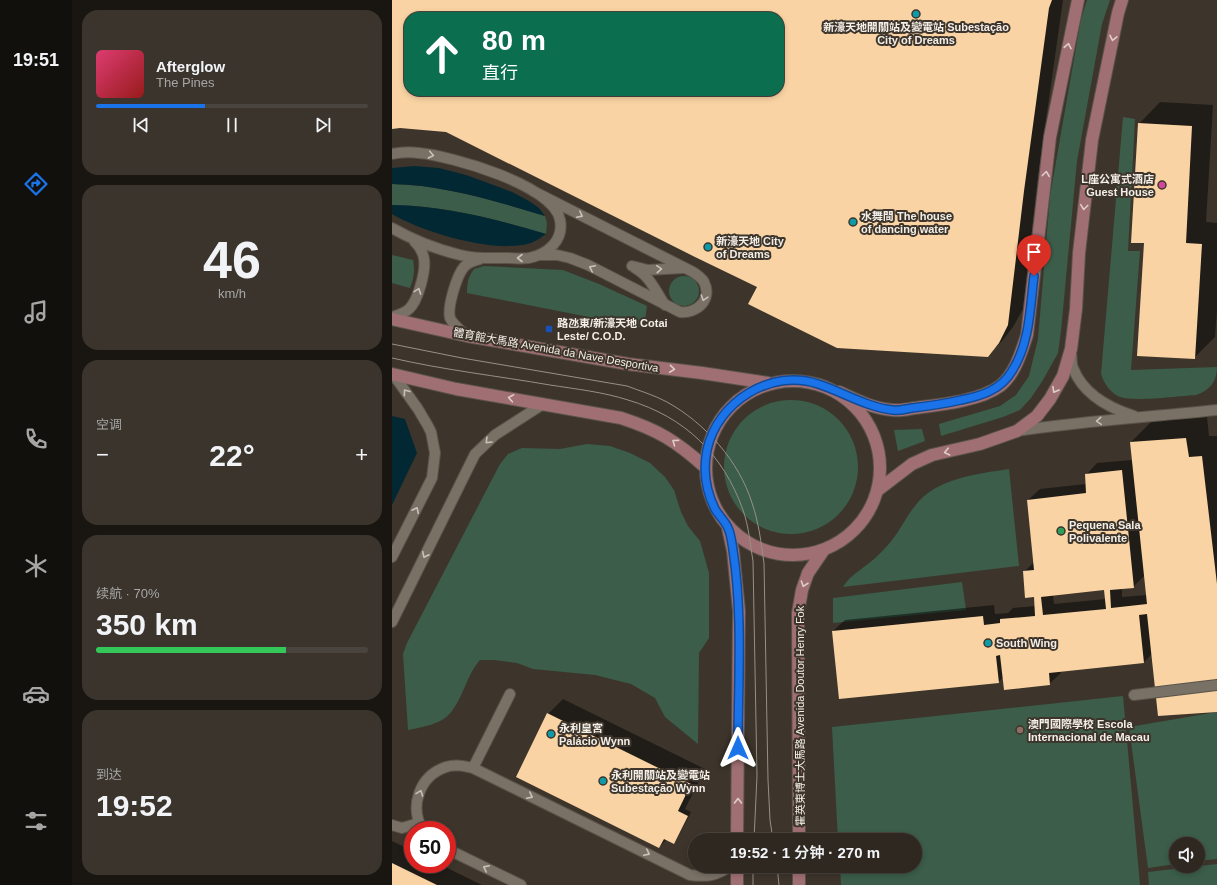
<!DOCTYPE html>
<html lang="zh">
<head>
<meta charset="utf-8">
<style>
	body { margin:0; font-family:Arial,"Noto Sans SC",sans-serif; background:#3a342d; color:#f1f3f6; height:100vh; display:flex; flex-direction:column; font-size:15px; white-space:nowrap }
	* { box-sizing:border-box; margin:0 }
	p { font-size:13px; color:#a7a6a5 }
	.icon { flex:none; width:22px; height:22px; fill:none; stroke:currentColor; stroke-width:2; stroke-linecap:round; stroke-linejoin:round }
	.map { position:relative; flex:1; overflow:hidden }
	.drawer { display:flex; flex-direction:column; gap:10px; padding:10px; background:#191612; width:320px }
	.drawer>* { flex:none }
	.top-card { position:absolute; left:12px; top:12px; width:380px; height:84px; border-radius:16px; box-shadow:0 2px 6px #0003,0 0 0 1px #49443e; background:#0b6e4f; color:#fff; overflow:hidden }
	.buttons { position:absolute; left:777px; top:837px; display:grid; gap:8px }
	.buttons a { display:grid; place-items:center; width:36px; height:36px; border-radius:50%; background:#2e2820; box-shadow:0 2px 6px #0003,0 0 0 1px #49443e; font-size:20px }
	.speed { position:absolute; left:12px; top:821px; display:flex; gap:8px; font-size:20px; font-weight:700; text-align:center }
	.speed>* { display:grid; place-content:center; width:52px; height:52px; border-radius:50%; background:#2e2820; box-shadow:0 2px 6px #0003,0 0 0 1px #49443e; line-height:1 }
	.speed .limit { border:6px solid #d22; background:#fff; color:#111 }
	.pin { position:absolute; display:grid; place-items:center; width:34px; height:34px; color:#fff; margin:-41px -17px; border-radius:50% 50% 50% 0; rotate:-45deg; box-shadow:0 0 4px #0007 }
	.pin .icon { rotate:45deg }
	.me { position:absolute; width:44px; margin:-22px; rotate:0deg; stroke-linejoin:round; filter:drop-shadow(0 0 3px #0008) }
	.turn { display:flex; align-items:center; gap:14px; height:84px; padding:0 12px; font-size:18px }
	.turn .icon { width:52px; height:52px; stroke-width:2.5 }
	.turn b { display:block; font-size:28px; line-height:34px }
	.big { font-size:30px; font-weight:600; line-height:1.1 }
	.drawer .tile { flex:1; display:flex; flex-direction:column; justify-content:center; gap:6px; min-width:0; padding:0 14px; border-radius:16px; background:#3a342d }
	.drawer .dial { align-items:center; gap:0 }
	.dial b { font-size:52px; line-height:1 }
	.song { display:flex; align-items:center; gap:12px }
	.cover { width:48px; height:48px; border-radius:6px; background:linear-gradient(135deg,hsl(340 70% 55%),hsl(0 70% 35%)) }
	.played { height:4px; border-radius:2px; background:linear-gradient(90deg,#1a73e8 40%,#49443e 40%) }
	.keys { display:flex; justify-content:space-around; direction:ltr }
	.heat { display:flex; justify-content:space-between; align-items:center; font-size:22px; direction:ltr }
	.charge { height:6px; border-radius:3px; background:linear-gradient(90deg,#34c759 70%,#49443e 0) }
	.trip { position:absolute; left:296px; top:833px; width:234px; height:40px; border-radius:20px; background:#2e2820; box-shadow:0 2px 6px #0003,0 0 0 1px #49443e; font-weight:600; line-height:40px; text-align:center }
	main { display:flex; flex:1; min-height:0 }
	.dock { display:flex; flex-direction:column; width:72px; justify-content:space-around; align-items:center; background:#12100d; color:#a7a6a5 }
	.dock .icon { width:28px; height:28px }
	.dock .on { color:#1a73e8 }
	.dock b { font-size:18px; color:#f1f3f6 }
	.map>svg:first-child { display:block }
	.green { fill:#3b5d4a }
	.water { fill:#022833 }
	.shadow { fill:#0007; fill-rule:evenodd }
	.building { fill:#f9d3a3; fill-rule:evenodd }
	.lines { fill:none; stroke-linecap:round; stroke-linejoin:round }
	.lane-casing { stroke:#5a534a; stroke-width:12 }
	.secondary-casing { stroke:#5a534a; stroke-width:14 }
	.lane { stroke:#7a7166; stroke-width:10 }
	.secondary { stroke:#a06f74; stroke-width:12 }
	.tram { stroke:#969087; stroke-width:1 }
	.oneway { stroke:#dececa }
	.oneway2 { stroke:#c9c2ba }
	.route-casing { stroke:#114b97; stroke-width:10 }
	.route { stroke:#1a73e8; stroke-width:7 }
	.culture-dot { fill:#0f9aa8; stroke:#3d352b; stroke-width:1.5 }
	.hotel-dot { fill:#d1479c; stroke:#3d352b; stroke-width:1.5 }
	.transit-dot { fill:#1a4fb4; stroke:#3d352b; stroke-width:1.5 }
	.leisure-dot { fill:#2e9e5b; stroke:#3d352b; stroke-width:1.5 }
	.education-dot { fill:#8d6e63; stroke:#3d352b; stroke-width:1.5 }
	.labels { text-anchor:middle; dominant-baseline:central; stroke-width:4; stroke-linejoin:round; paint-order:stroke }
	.poi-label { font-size:11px; font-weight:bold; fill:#f3eee7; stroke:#3d352b; text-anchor:start }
	.street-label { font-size:11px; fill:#f3eee7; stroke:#3d352b }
</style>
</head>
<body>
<main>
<nav class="dock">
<b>19:51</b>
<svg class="icon on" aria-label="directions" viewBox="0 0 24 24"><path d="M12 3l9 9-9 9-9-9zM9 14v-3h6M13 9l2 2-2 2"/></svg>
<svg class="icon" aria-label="music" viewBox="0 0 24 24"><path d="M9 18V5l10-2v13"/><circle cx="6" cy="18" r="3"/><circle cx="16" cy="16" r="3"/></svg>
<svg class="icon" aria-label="phone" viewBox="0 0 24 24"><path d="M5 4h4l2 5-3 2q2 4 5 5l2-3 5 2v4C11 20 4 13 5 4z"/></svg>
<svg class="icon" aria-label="climate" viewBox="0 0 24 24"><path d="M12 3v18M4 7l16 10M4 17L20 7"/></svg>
<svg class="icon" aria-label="car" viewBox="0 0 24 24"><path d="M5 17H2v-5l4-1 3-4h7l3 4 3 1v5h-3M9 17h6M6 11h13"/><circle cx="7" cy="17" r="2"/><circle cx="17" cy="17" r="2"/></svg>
<svg class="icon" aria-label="filters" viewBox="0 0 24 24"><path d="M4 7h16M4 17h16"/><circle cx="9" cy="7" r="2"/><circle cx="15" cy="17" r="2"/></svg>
</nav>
<section class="drawer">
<div class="tile">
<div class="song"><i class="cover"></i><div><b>Afterglow</b><p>The Pines</p></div></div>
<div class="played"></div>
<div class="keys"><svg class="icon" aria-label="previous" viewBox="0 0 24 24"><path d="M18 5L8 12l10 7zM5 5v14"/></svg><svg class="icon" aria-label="pause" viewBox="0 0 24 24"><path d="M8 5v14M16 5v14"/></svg><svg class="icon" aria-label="next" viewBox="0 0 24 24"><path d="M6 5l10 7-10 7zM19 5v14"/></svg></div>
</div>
<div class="tile dial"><b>46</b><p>km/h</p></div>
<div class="tile"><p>空调</p>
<div class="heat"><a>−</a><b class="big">22°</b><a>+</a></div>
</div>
<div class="tile"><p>续航 · 70%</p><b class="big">350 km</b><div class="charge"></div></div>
<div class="tile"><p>到达</p><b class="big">19:52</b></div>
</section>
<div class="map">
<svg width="825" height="885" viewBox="0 0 825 885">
	<rect width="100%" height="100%" fill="#3d352b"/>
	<path class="green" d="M695 0H718L710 24 685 161 669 331 666 353 651 380 639 398 628 410 611 417 549 436 547 424 608 406 624 395 637 376 646 339 658 196 689 19Z
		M731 117 743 119 736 251H748L739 370 825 367C825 382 817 391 804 395 786 396 743 402 728 397 718 393 712 383 709 374Z
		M0 184C52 185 103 201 153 216L155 223 154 234C104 219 53 206 0 205Z
		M0 255 21 260C23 271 22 278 18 288L0 283Z
		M92 266 171 270 207 284 255 306 252 328 75 293C75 283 76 277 82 269Z
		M277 291a15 15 0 1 1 30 0a15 15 0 1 1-30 0Z
		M332 467a67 67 0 1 1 134 0a67 67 0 1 1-134 0Z
		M530 429 533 441 506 451 502 430Z
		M195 444 218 446 238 453 258 463 273 477 282 490 289 512 296 526 308 541 317 573V638L307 653 306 744 273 717 263 698 239 684 203 675 141 669 125 663 102 660H88C72 677 69 713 46 722 37 726 26 728 16 730L11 654 15 643 108 464 116 454 130 448 168 449Z
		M617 469 627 566 451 587C458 575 472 568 482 559 487 555 491 550 495 546 506 535 513 518 523 506 544 478 585 474 617 469Z
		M570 582 574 610 441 623V598Z
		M731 696 748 885H449L448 866H523V840H446L440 727Z
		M825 712V859L806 861V844H784V864L756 868 737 727Z
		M825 864V885H757L756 872Z"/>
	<path class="water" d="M22 166 47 168 74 175 96 183 120 192 137 201 147 208 153 216C103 201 52 185 0 184V168Z
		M0 205C53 206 104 219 154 234 147 239 140 244 130 245 94 251 31 232 0 214Z
		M0 416 13 419 25 453 0 505Z"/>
	<path class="shadow" d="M0 0H671L646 176 631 309 621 327 610 341 595 356 367 286 54 131 8 127 0 128ZM17 17H387V91H17Z
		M768 102 821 105 814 222 825 223V310L823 337 802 358 753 242 747 124Z
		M815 417 817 436H825V711L760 654 752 662 668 671 669 673 657 684 612 677 606 682 441 631 453 620 602 605 603 614 616 613 621 608 643 606V596L632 572 642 562 636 500 648 489 694 484V475L705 463 740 460 739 442 760 421ZM753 575 755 595 730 597V588L741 587ZM713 589 714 599 662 604 661 595Z
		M171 699 313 769 293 809 299 812 285 839 282 843 275 839 267 847 156 714Z
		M0 841 21 851V864H47L90 885H0Z"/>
	<path class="building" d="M0 0H660L657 8 632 191 616 325 607 343 596 357 445 348 356 304 365 287 303 257 54 132 8 128 0 129ZM17 17H387V91H17Z
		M746 123 800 126 794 243 810 244 803 359 745 356 752 243H739Z
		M794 438 797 457 810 456 825 584V712L766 716 755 614 747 615 752 663 657 673 658 685 612 690 608 655 604 656 607 683 447 699 440 631 591 616 592 625 608 623V619L643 616 642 597 633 598 631 571 642 570 635 500 694 493 693 474 730 470 742 588 718 590 719 608 755 604 738 442ZM712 590 714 609 651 615 649 597Z
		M155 713 299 784 286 811 296 816 282 844 272 839 267 848 124 777Z
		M0 863 45 885H0Z"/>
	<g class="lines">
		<g class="lane-casing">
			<path id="lane" d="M0 154C9 152 18 152 27 153 59 156 162 185 168 220 172 240 156 254 137 258 130 259 121 258 113 258 98 258 83 259 68 255 44 249 21 240 0 228
				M141 191 301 272C305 275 310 278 312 282 321 300 304 314 288 312L196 265 178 258 165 255H147
				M240 266 256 270 291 268
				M243 268C258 276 264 292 273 305
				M0 317C6 315 13 313 17 309 26 301 34 271 32 259 31 251 27 246 22 241
				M75 336C70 331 61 325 58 318 55 307 65 275 72 267 76 262 82 261 88 259
				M679 353C680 358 679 364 681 368 691 394 717 408 742 416
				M625 431C691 421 758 417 825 410
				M0 557 40 478 43 453 39 432 36 426 26 409 1 374
				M0 622 83 454 103 435 151 404
				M742 695 825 685
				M81 768 118 694
				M0 825 10 828 27 823
				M31 830C17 807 27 776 54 767 63 764 72 766 81 768L298 875C314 877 325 876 338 866
				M55 849 129 885"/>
		</g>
		<g class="secondary-casing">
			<path id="secondary" d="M0 319 75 336 236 364 310 373 376 383
				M0 374 64 389 229 418C266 430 284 441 313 467
				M314 468a87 87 0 1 1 174 0a87 87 0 1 1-174 0Z
				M447 392C464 400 482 409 501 410 508 411 516 409 523 408 547 405 588 401 608 386 623 374 629 353 635 335L658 137 686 0
				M486 490 520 464 540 455 588 444 625 431 645 416 658 399 671 376 679 349 684 309 687 253 700 140 726 13 730 0
				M336 528 341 551 347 611 345 840
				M407 840 406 613 410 590 416 573 431 551
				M407 866V885
				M345 885V866"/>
		</g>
		<use href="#lane" class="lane"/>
		<use href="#secondary" class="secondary"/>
		<path class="tram" d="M0 344 70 358 235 386C248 391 262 395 275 402 313 423 347 461 360 503 367 523 369 543 372 563L376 780 378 820 381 840
			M0 358C52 370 106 376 158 385 184 389 211 392 236 400 293 417 331 454 351 510 357 527 358 544 361 561L365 776 362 840
			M385 866 387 885
			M361 885V866"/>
	</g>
	<defs><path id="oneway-chevron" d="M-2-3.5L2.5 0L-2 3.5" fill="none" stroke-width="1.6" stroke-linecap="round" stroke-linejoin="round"/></defs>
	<g class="oneway">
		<use href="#oneway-chevron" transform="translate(721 38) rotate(102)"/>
		<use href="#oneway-chevron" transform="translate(676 46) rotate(-79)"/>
		<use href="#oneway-chevron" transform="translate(654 174) rotate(-83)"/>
		<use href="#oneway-chevron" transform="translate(692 207) rotate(97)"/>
		<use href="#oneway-chevron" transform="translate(280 369) rotate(6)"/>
		<use href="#oneway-chevron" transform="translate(663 390) rotate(119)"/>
		<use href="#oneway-chevron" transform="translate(119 398) rotate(-170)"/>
		<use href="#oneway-chevron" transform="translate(283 442) rotate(-144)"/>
		<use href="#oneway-chevron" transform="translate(555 452) rotate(167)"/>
		<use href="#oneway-chevron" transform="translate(412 584) rotate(109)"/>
		<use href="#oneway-chevron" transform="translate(346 801) rotate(-90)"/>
	</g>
	<g class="oneway2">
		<use href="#oneway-chevron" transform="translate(39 155) rotate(11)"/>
		<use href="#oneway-chevron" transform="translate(188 215) rotate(27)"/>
		<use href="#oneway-chevron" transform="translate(128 258) rotate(-180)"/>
		<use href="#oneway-chevron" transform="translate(200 268) rotate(-154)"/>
		<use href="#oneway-chevron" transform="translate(267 269) rotate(-4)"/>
		<use href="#oneway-chevron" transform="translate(26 291) rotate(-70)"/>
		<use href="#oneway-chevron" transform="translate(312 298) rotate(108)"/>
		<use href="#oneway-chevron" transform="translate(14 392) rotate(-126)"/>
		<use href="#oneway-chevron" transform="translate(707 421) rotate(176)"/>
		<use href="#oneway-chevron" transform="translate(96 441) rotate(135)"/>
		<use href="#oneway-chevron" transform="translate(24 510) rotate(-64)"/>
		<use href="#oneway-chevron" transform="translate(33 555) rotate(116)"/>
		<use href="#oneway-chevron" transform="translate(28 793) rotate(-70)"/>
		<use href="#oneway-chevron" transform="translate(138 796) rotate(26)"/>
		<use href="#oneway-chevron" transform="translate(255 853) rotate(26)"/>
		<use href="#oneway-chevron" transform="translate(94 868) rotate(-154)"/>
	</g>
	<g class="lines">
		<g class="route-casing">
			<path id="route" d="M346 748C346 683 351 615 341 550 340 544 339 534 336 528 333 521 327 516 323 509 314 491 311 470 315 450 325 402 379 368 426 384 451 392 474 407 501 410 507 411 514 409 520 408 536 406 552 404 569 400 589 396 609 390 620 371 638 343 638 308 642 276"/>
		</g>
		<use href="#route" class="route"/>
	</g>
	<g class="culture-dot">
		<circle cx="524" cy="14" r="4"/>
		<circle cx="461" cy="222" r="4"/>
		<circle cx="316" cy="247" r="4"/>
		<circle cx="596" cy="643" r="4"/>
		<circle cx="159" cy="734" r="4"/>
		<circle cx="211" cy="781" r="4"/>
	</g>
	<circle class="hotel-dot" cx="770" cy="185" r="4"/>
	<rect class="transit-dot" x="153" y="325" width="8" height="8" rx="2"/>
	<circle class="leisure-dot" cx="669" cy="531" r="4"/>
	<circle class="education-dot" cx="628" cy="730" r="4"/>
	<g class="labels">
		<g class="poi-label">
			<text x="524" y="27" text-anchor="middle">新濠天地開關站及變電站 Subestação<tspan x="524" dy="13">City of Dreams</tspan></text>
			<text x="762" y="179" text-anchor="end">L座公寓式酒店<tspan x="762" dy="13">Guest House</tspan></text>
			<text x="469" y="216">水舞間 The house<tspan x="469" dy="13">of dancing water</tspan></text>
			<text x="324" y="241">新濠天地 City<tspan x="324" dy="13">of Dreams</tspan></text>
			<text x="165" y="323">路氹東/新濠天地 Cotai<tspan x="165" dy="13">Leste/ C.O.D.</tspan></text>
			<text x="677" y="525">Pequena Sala<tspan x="677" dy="13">Polivalente</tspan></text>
			<text x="604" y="643">South Wing</text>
			<text x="636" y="724">澳門國際學校 Escola<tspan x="636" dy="13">Internacional de Macau</tspan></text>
			<text x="167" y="728">永利皇宮<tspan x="167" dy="13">Palácio Wynn</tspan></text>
			<text x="219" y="775">永利開關站及變電站<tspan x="219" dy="13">Subestação Wynn</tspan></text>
		</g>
		<g class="street-label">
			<text transform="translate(164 350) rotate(10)">體育館大馬路 Avenida da Nave Desportiva</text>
			<text transform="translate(408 716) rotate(-90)">霍英東博士大馬路 Avenida Doutor Henry Fok</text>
		</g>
	</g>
</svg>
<div class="buttons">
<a><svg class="icon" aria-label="sound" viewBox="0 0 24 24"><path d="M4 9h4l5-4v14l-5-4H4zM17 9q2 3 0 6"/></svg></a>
</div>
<div class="speed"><div class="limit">50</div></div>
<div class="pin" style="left:642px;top:276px;background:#d93025"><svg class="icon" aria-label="arrive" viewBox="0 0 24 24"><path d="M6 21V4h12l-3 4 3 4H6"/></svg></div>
<svg class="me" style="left:346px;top:748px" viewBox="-20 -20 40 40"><path d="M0-17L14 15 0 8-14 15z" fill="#1a73e8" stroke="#fff" stroke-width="4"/></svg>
<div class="trip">19:52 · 1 分钟 · 270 m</div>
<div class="top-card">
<div class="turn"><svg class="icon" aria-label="ahead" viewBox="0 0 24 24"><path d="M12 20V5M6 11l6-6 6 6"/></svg><div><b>80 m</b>直行</div></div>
</div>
</div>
</main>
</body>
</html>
